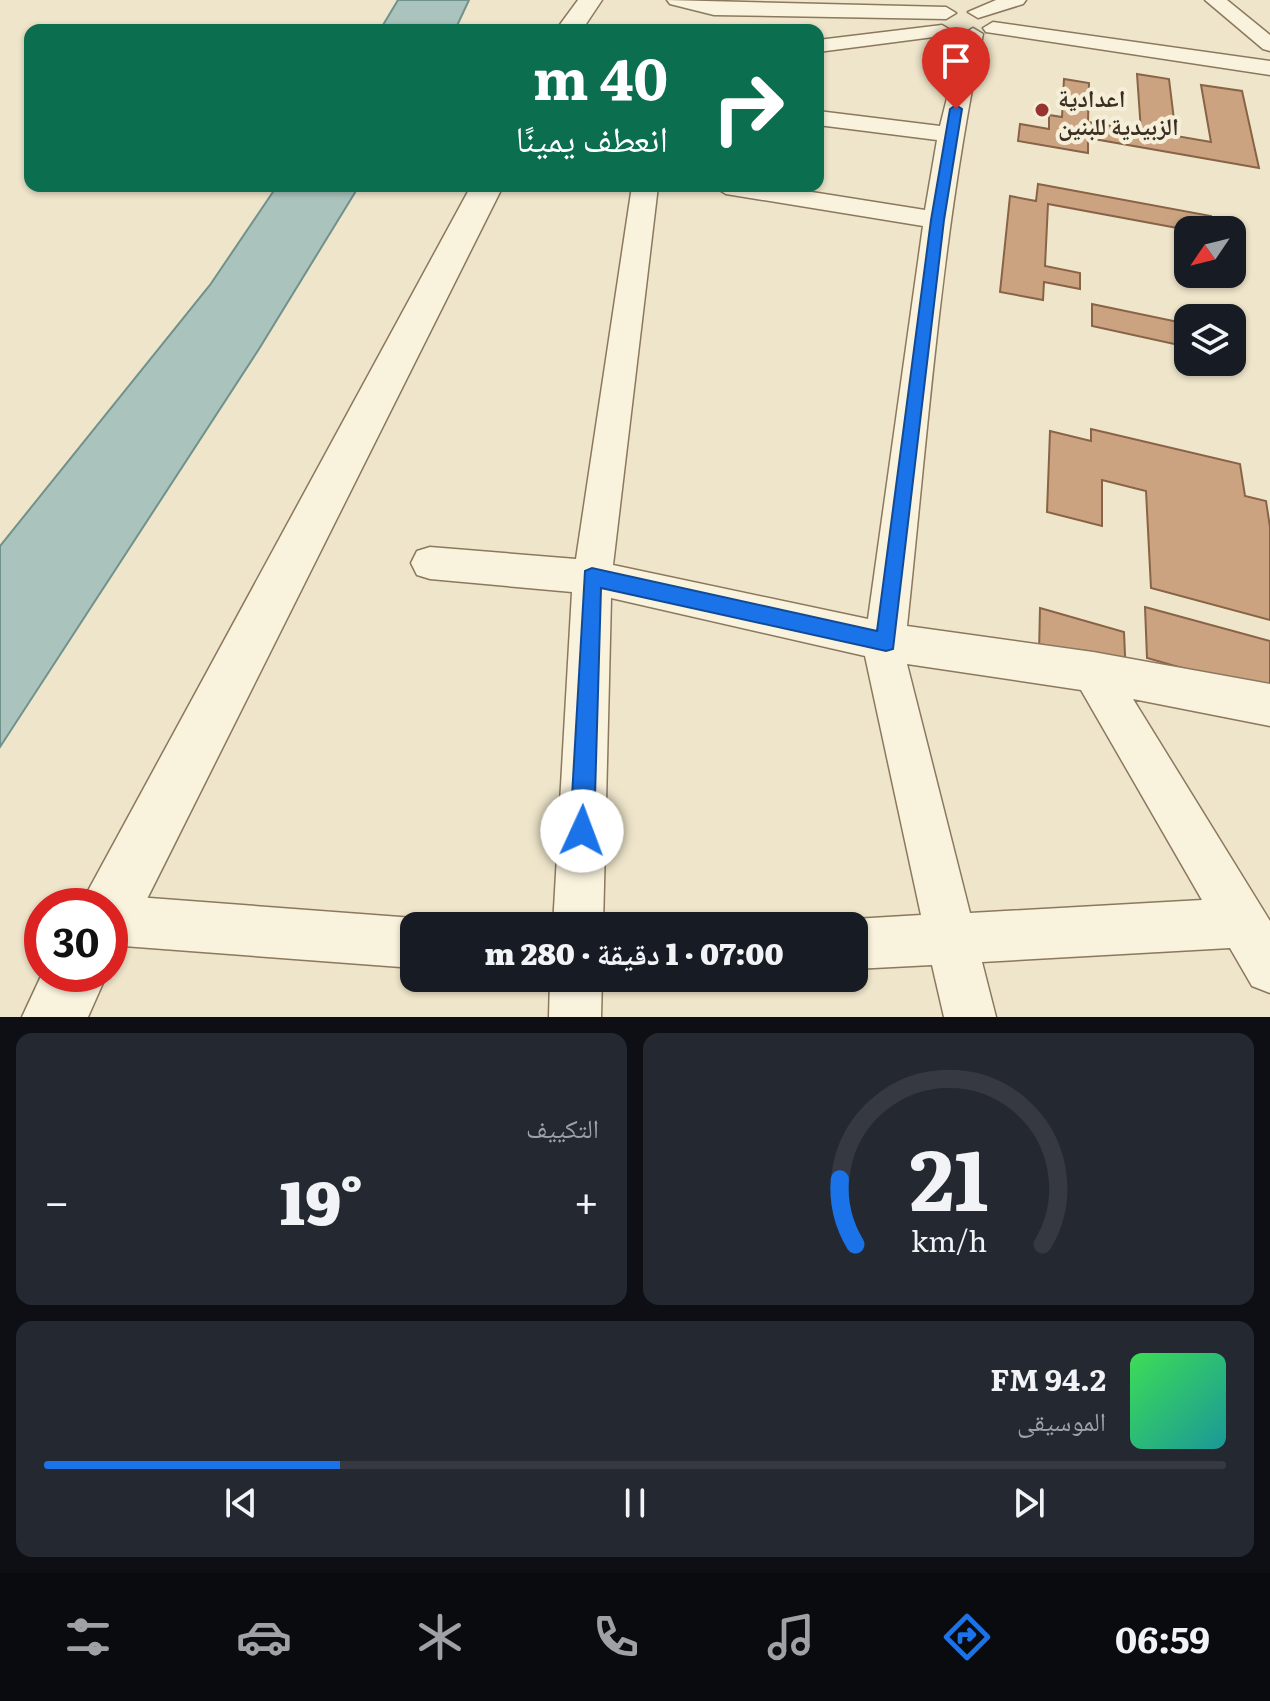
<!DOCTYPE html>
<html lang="ar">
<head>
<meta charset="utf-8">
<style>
	body { margin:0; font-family:Literata,"Noto Naskh Arabic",serif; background:#242831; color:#f1f3f6; direction:rtl; height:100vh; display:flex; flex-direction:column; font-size:30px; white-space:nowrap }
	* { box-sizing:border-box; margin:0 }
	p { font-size:26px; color:#9ea1a6 }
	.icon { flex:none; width:44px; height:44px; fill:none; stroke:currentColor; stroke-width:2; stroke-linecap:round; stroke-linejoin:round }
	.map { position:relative; height:1017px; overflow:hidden; direction:ltr }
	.side { display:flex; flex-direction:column; gap:16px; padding:16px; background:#0d0f14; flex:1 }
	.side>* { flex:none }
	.hud { position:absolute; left:24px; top:24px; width:800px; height:168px; border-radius:16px; box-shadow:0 2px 6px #0004; direction:rtl; background:#0b6e4f; color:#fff; overflow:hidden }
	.needle { width:52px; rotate:235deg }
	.controls { position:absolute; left:1174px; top:216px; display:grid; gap:16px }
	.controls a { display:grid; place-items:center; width:72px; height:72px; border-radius:16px; background:#171b24; box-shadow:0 2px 6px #0004; font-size:40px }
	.speed { position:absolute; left:24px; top:888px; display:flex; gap:16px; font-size:40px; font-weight:700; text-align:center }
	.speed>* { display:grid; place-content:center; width:104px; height:104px; border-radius:50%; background:#171b24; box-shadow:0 2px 6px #0004; line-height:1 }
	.speed .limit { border:12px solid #d22; background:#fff; color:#111 }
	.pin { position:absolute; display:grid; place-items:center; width:68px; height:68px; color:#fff; margin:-82px -34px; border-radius:50% 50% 50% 0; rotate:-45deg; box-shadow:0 0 8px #0007 }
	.pin .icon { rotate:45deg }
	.me { position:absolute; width:88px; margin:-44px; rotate:2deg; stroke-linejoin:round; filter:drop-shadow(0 0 6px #0008) }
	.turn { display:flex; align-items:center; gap:28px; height:168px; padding:0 24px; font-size:36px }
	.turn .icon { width:104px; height:104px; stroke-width:2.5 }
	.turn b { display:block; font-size:56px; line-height:68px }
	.big { font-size:60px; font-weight:800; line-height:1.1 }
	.side .card { flex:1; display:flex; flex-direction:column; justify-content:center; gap:12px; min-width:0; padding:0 28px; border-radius:16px; background:#242831 }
	.side .dial { align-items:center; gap:0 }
	.dial svg { height:208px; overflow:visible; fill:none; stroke:#363941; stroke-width:7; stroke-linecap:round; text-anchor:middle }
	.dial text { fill:#f1f3f6; stroke:none }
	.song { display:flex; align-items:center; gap:24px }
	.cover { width:96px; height:96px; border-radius:12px; background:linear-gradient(135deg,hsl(130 70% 55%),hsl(180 70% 35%)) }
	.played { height:8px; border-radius:4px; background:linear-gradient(90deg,#1a73e8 25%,#363941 25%) }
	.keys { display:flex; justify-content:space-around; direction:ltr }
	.heat { display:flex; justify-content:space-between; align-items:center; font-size:44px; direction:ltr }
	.side .tiles { flex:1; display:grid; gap:16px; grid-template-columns:1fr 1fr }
	.card:last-child { grid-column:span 2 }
	.trip { position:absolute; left:400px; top:912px; width:468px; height:80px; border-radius:16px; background:#171b24; box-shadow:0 2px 6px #0004; font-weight:800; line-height:80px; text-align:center; direction:rtl }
	.tabs { display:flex; height:128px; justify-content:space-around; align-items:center; background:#090b0e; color:#9ea1a6 }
	.tabs .icon { width:56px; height:56px }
	.tabs .current { color:#1a73e8 }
	.tabs b { font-size:36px; color:#f1f3f6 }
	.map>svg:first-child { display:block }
	.water { fill:#aac3bd; stroke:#71918b; stroke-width:2 }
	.building { fill:#cba381; stroke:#896345; stroke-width:2 }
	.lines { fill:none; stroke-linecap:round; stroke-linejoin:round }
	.minor-casing { stroke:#8b785e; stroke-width:3 }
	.tertiary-casing { stroke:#8b785e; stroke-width:3 }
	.minor { fill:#f9f2dd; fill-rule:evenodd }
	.tertiary { fill:#f9f2dd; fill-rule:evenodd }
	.route { fill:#1a73e8; stroke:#114b97; stroke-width:2 }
	.poi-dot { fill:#983430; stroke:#f5efd9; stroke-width:3 }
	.labels { text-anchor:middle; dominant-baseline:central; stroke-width:8; stroke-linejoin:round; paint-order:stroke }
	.far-poi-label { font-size:24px; font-weight:bold; fill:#3c2f21; stroke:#f5efd9; text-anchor:start }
</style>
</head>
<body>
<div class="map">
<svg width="1270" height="1017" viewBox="0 0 1270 1017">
	<rect width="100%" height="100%" fill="#eee5ca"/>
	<path class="water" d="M398 0H469L455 30H380Z
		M277 186H359L259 349 0 747V546L210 285Z"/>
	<path class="building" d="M1137 74 1169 79 1176 136 1211 142 1201 85 1242 91 1259 168 1088 138V153L1018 141 1020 124 1049 129V115L1062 117 1064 79 1089 83 1088 122 1141 131Z
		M1038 184 1211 216 1213 230H1188L1048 204 1045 266 1080 273V289L1044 282 1043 300 1000 292 1010 196 1036 201Z
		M1092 304 1188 324V347L1092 326Z
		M1091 429 1240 464 1245 496 1266 501 1270 527V620L1151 588 1146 491 1102 480V526L1047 512 1050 431 1091 441Z
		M1145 607 1270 641V693L1147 658Z
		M1040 608 1124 632 1126 679 1039 654Z"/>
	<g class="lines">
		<g class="minor-casing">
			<path id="minor" d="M667 0 946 7 956 13 946 19 714 15 670 4Z
				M996 0H1026L1023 4 978 18 968 12Z
				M1205 0H1227L1270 35V51L1263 49Z
				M993 22 1270 61V75L986 32 983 28Z
				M942 25 952 31 949 35 818 52V40Z
				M973 28 983 34C942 229 928 428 907 626L1093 652 1270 684V726L1133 699 1270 921V993L1252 986 1230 948 982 962 996 1017H944L932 965 854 969V926H837L854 919 921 915 865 656 611 598 603 926H553L572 592 430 579 417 575 411 563 417 551 430 547 576 559 632 186H658L613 565 868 619 923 226 726 194 713 186H774L925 210 937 140 818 125V111L940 126 963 34ZM907 664 1081 690 1202 900 970 913Z
				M110 895 414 918 432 926H414V968L110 945V906H91Z
				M550 978H602L601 1017H549Z"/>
		</g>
		<g class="tertiary-casing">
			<path id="tertiary" d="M578 0H602L582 30H556Z
				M471 186H503L131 931 110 940V906H82L89 889Z
				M42 974H107L88 1017H22Z"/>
		</g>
		<use href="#minor" class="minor"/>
		<use href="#tertiary" class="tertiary"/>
	</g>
	<path class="route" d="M956 105 962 109 944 220 893 649 886 651 601 588 594 831 590 839 582 843 573 839 570 831 585 571 592 568 877 631 931 220 950 109Z"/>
	<circle class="poi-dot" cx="1042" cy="110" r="8"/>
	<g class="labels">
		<g class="far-poi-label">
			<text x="1058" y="96">اعدادية<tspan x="1058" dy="28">الزبيدية للبنين</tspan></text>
		</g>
	</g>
</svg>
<div class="controls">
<a><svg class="needle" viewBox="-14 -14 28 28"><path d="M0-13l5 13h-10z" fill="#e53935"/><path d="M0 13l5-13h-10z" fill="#9ea1a6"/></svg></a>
<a><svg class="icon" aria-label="layers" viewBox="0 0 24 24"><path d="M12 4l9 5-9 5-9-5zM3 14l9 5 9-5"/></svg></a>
</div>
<div class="speed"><div class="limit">30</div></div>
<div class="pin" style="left:956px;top:109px;background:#d93025"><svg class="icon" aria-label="arrive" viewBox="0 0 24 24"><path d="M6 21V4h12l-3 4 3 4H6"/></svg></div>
<svg class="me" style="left:582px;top:831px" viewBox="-20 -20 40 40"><circle r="19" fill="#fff"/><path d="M0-13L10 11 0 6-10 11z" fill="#1a73e8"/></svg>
<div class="trip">07:00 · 1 دقيقة · 280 m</div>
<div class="hud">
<div class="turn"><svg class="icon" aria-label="right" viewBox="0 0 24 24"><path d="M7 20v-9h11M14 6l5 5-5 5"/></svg><div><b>40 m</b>انعطف يمينًا</div></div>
</div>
</div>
<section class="side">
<div class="tiles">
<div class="card dial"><svg viewBox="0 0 100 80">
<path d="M14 69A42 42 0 1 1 86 69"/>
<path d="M14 69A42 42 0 0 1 8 44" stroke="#1a73e8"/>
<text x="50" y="56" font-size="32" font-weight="700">21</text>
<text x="50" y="72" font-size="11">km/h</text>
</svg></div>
<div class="card"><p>التكييف</p>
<div class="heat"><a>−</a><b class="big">19°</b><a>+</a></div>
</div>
<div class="card">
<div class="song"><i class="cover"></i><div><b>94.2 FM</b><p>الموسيقى</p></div></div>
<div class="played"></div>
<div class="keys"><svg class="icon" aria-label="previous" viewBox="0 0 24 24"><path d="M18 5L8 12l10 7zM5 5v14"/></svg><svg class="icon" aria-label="pause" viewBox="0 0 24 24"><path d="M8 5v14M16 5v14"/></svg><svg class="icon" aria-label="next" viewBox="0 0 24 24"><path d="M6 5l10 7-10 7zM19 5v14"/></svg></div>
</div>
</div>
</section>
<nav class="tabs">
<b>06:59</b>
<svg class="icon current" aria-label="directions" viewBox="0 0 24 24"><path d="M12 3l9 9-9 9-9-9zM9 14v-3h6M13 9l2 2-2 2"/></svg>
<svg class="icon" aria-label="music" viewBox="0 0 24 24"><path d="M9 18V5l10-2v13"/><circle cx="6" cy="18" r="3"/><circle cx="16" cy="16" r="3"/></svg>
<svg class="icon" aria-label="phone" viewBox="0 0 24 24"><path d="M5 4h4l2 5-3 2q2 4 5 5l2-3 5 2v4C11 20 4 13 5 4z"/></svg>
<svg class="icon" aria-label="climate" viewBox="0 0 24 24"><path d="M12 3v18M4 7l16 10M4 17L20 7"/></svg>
<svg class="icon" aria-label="car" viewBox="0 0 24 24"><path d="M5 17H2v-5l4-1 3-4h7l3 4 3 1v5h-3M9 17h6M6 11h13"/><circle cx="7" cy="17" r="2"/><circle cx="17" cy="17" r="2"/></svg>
<svg class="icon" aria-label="filters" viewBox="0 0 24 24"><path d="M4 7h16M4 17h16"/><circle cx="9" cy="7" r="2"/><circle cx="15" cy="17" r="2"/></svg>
</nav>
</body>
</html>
